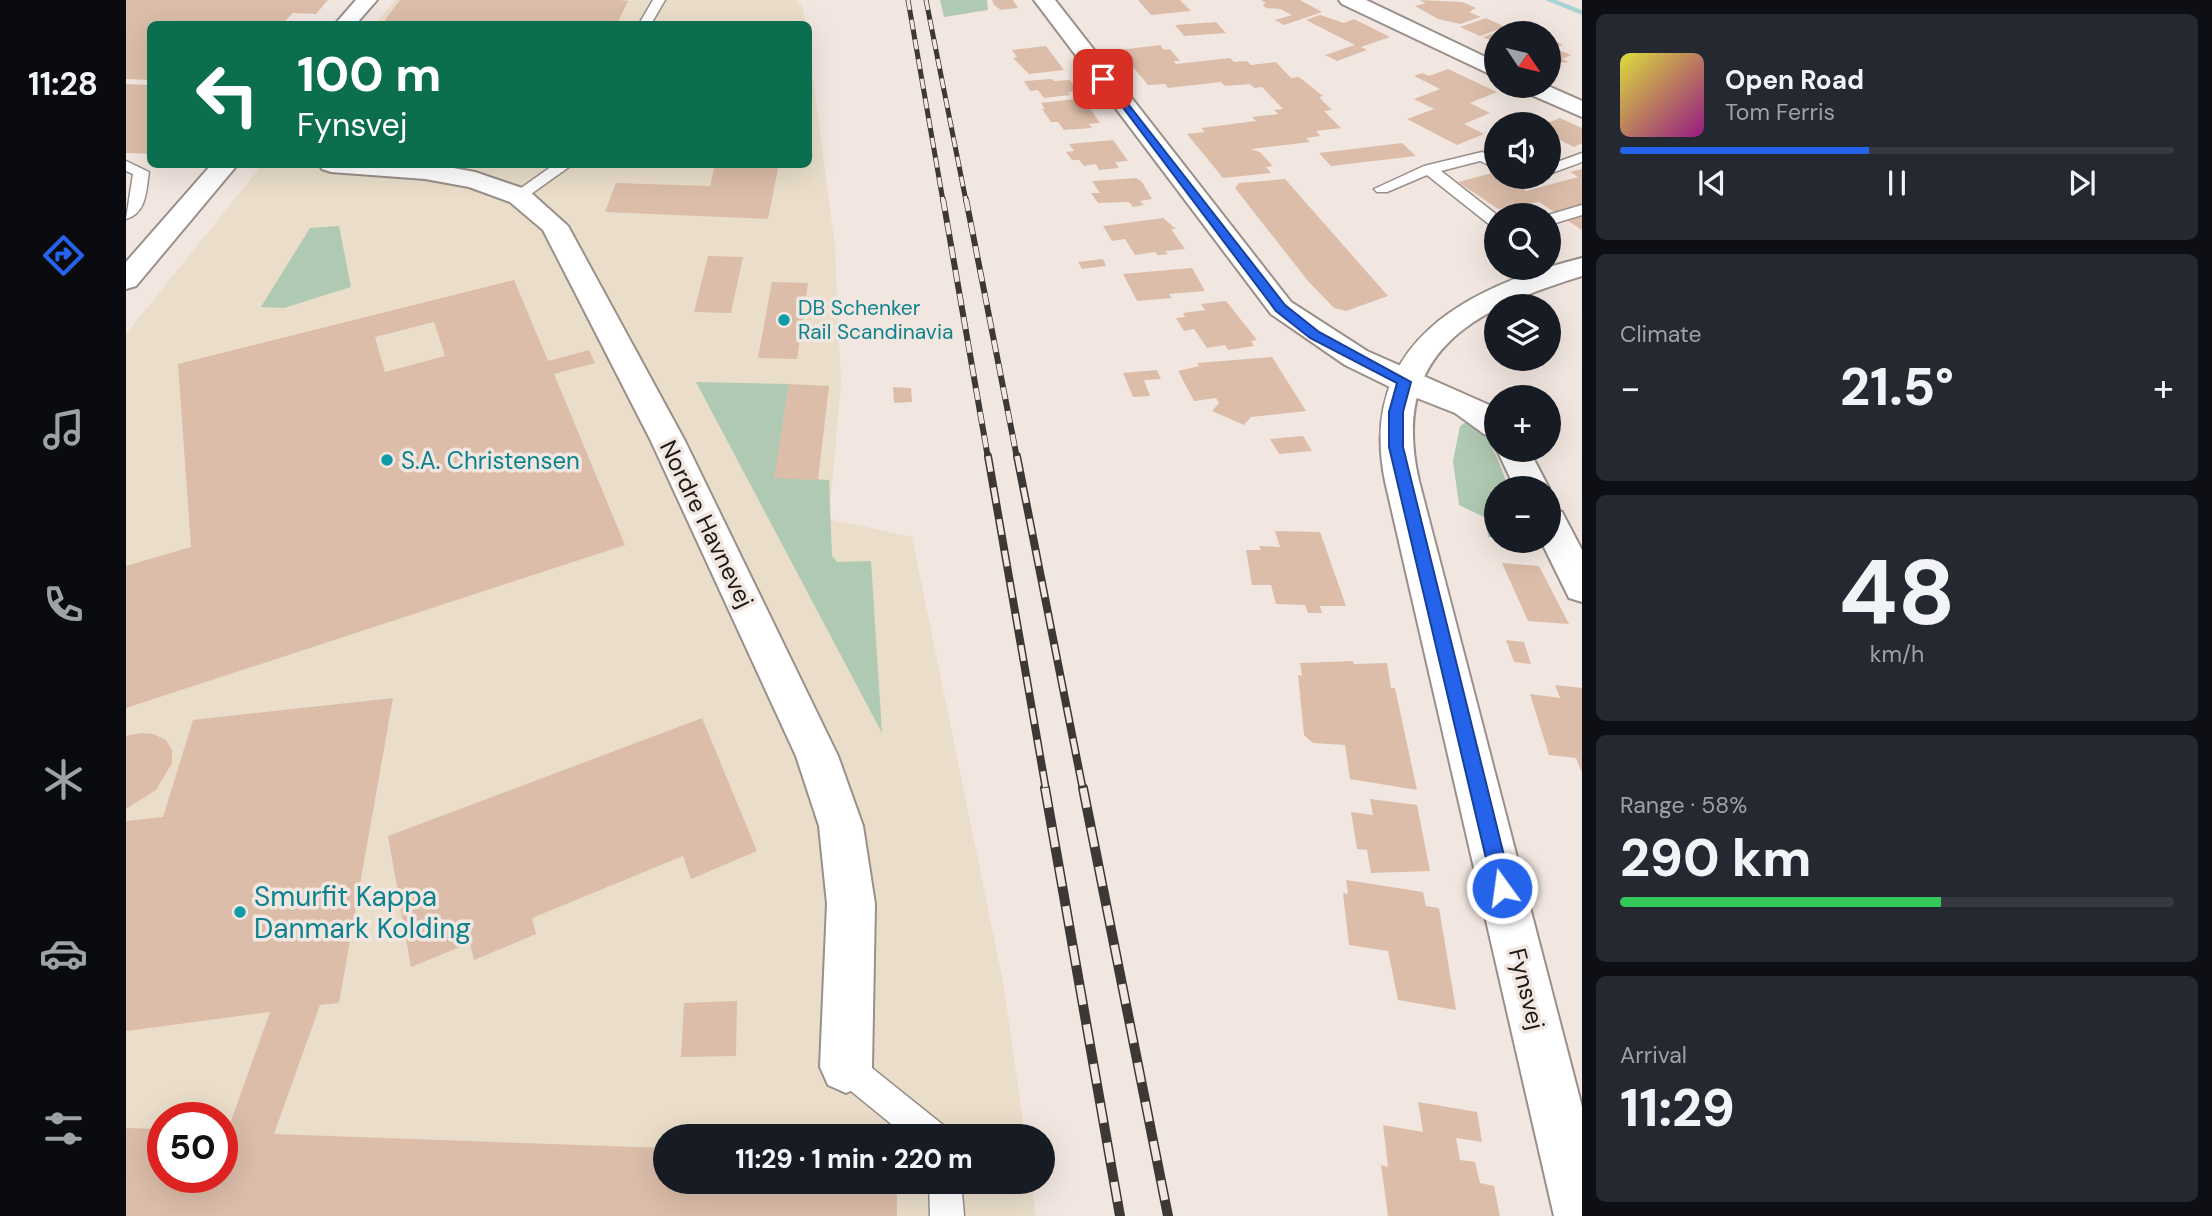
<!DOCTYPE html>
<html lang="en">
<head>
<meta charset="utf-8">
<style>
	body { margin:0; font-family:"DM Sans",sans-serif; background:#242831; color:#f1f3f6; height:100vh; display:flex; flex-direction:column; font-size:26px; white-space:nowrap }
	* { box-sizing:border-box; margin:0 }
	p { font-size:23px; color:#9ea1a6 }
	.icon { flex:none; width:38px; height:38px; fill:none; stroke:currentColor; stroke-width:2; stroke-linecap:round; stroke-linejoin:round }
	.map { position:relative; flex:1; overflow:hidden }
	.panel { display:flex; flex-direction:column; gap:14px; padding:14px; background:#0d0f14; width:630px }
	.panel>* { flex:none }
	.hud { position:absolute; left:21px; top:21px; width:665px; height:147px; border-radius:10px; box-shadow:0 7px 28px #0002; background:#0b6e4f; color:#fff; overflow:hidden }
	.needle { width:46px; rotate:125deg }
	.tools { position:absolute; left:1358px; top:21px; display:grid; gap:14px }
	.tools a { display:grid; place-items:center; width:77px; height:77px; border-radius:50%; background:#171b24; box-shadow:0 7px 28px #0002; font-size:35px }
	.speed { position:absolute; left:21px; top:1102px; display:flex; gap:14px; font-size:35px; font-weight:700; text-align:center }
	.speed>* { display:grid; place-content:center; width:91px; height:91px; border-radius:50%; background:#171b24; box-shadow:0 7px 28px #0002; line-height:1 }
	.speed .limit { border:10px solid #d22; background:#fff; color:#111 }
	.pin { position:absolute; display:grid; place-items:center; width:60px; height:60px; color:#fff; margin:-30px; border-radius:14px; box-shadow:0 4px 10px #0006 }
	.me { position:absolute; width:77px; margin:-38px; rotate:346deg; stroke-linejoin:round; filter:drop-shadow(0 0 5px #0008) }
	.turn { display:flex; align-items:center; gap:24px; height:147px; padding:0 35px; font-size:32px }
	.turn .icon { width:91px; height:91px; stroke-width:2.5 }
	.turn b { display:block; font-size:49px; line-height:60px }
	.big { font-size:52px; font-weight:800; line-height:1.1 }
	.panel .widget { flex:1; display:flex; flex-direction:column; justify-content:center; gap:10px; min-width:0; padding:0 24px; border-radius:10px; background:#242831 }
	.panel .dial { align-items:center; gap:0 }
	.dial b { font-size:91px; line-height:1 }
	.song { display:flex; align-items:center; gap:21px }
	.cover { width:84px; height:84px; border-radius:10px; background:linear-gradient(135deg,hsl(60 70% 55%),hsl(310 70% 35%)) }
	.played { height:7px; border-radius:4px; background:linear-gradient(90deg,#2563eb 45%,#363941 45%) }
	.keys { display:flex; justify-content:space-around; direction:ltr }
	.heat { display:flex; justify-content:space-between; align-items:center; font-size:38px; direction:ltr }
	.charge { height:10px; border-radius:5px; background:linear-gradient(90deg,#34c759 58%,#363941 0) }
	.trip { position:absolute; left:527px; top:1124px; width:402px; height:70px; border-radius:35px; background:#171b24; box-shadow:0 7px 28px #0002; font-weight:800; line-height:70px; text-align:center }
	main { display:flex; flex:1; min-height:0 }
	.menu { display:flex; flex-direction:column; width:126px; justify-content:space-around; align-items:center; background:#090b0e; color:#9ea1a6 }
	.menu .icon { width:49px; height:49px }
	.menu .active { color:#2563eb }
	.menu b { font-size:32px; color:#f1f3f6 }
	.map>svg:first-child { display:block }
	.industrial { fill:#eadeca; fill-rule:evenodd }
	.green { fill:#b0c9b2 }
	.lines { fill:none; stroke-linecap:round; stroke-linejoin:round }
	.stream { fill:#a9d3d3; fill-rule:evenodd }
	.building { fill:#dbbda9; fill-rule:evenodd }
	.service-casing { stroke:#9a8f89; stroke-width:3 }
	.minor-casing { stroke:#9a8f89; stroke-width:4 }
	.secondary-casing { stroke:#9a8f89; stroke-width:4 }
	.service { fill:#fff; fill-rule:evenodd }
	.minor { fill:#fff; fill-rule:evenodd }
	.secondary { fill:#fff; fill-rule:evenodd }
	.rail-far3-casing { stroke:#3d3835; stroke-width:5 }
	.rail-far2-casing { stroke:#3d3835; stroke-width:6 }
	.rail-far1-casing { stroke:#3d3835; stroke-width:8 }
	.rail-casing { stroke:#3d3835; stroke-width:10 }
	.rail-far3 { stroke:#f2e7e0; stroke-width:3.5; stroke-dasharray:10; stroke-linecap:butt }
	.rail-far2 { stroke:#f2e7e0; stroke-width:4.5; stroke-dasharray:12; stroke-linecap:butt }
	.rail-far1 { stroke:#f2e7e0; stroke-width:5; stroke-dasharray:16; stroke-linecap:butt }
	.rail { stroke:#f2e7e0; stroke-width:7; stroke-dasharray:20; stroke-linecap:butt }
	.route { fill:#2563eb; stroke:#184099; stroke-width:2 }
	.culture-dot { fill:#0f9aa8; stroke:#f2e7e0; stroke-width:2.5 }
	.labels { text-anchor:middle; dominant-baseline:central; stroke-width:7; stroke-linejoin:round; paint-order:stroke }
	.far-culture-label { font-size:21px; fill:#0d838f; stroke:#f2e7e0; text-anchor:start }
	.culture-label { font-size:24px; fill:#0d838f; stroke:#f2e7e0; text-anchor:start }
	.street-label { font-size:24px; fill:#1c1816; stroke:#f2e7e0 }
	.near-culture-label { font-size:28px; fill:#0d838f; stroke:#f2e7e0; text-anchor:start }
</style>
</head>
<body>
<main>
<nav class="menu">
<b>11:28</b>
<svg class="icon active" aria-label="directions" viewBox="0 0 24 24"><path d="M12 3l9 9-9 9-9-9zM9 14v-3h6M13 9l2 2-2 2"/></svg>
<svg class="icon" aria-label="music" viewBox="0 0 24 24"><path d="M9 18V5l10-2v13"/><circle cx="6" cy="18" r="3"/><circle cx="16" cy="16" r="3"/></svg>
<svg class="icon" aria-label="phone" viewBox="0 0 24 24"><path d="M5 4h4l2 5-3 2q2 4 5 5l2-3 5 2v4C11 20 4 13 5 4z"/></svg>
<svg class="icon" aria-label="climate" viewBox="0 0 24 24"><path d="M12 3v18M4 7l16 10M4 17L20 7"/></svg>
<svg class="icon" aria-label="car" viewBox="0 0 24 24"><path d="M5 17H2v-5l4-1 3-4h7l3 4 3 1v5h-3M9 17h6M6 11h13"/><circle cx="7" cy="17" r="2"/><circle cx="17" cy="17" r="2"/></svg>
<svg class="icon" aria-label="filters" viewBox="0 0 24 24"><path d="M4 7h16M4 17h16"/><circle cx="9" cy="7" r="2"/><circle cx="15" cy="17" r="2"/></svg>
</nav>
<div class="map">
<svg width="1456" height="1216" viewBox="0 0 1456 1216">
	<rect width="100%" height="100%" fill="#f2e7e0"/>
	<path class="industrial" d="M269 0H671L677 7 679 24H249Z
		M683 47 709 246 715 384 703 519 786 537 878 987 899 1136H539V1181H905L910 1216H0V334L136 165 682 164ZM37 1118H96V1178H37Z"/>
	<path class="green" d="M814 0H861L862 10 818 17Z
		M213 226 225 287 158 308 135 307 184 228Z
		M570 382 663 384 649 477 703 480 706 556 711 562 745 561 756 733Z
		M1342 421C1365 430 1374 467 1383 488H1370V538L1362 537 1360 518 1333 505 1327 461 1334 426Z"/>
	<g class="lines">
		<path class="stream" d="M1419 0H1430L1456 10V15Z"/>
	</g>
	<path class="building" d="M0 0H202L190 14 167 13 156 24H24V80L0 79Z
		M274 0H493L502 1 491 24H256Z
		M866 0H887L892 8 875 10 868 5Z
		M1012 0H1054L1065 11 1025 15Z
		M1135 0H1174L1196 12 1158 25 1149 20 1166 15 1154 9 1140 8 1137 5 1140 3Z
		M1293 0 1336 2 1350 8 1343 12 1355 17 1334 24 1312 19 1289 6 1300 3Z
		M1194 15 1218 23 1228 19 1264 37 1235 47 1241 50 1211 61 1199 55 1229 45 1180 20Z
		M1360 18 1379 27 1354 36 1334 27Z
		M1090 22 1100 33 1058 36 1049 25Z
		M1383 28 1395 33H1370V43L1357 37Z
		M1423 38 1437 45 1428 48 1445 55 1436 59 1443 62 1423 64Z
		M1034 45 1038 50 1044 49 1054 61H1048L1050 64 1104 58 1108 62 1121 61 1125 65 1150 62 1165 78 1173 77 1197 96 1193 97 1206 110 1198 111 1215 128 1190 131 1194 136 1180 138 1184 142 1125 149 1134 152 1147 166 1140 167 1145 173 1097 178 1061 134 1079 132 1075 128 1130 121 1126 117 1152 114 1148 110 1157 109 1136 87 1128 88 1124 84 1099 86 1095 82 1042 88 1039 84 1022 85 993 50Z
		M920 46 938 70 903 74 887 58 891 57 886 50Z
		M1322 69 1371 92 1344 103 1364 113 1338 124 1358 134 1331 145 1281 119 1308 109 1288 99 1314 89 1288 76 1296 73 1303 76Z
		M926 79 928 81 944 80 952 91 942 92 944 95 918 98 912 90 904 91 898 81Z
		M0 84 24 85V154L0 153Z
		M949 99 956 108 963 107 974 123 963 124 966 128 938 130 932 122H925L916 109H919L915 103Z
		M1415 118 1424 122 1434 118 1456 128V143L1448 147 1434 140 1423 143V124H1401Z
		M987 140 1002 161 989 162 993 168 973 170 970 164 958 166 953 160H946L940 152 948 151 943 144Z
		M1276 143 1290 156 1205 166 1193 153Z
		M589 164H653L642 219 479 212 490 183 584 186Z
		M1456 169V230L1413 202 1372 209 1332 182 1370 172V177H1378L1400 191 1452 177 1444 172Z
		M1010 178 1016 182 1026 199 1014 201 1018 205 1007 207 1003 202 972 203 965 193H974L966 181Z
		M1159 179 1262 296 1220 311 1208 308 1182 281 1109 188 1113 183Z
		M1037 218 1050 229H1045L1059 249 1039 251 1042 254 1032 255 1029 252 1009 255 999 239 986 241 977 226Z
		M582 256 617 257 605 313 568 312Z
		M977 259 980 266 956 269 952 262Z
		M1066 268 1079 291 1043 294 1046 298 1011 301 997 274Z
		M388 280 422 361 463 350 469 363 428 374 499 545 0 708V566L65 547 52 364ZM308 322 319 356 259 372 249 337Z
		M646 282 682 283 671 359 632 358Z
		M1100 301 1131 340 1125 341 1128 346 1102 350 1099 345 1081 348 1068 329 1058 331 1050 318 1059 317 1057 313 1079 310 1075 304Z
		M1146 357 1180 411 1125 417 1118 425 1086 411 1093 403 1090 398 1068 401 1052 371 1073 366 1071 363Z
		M1031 370 1035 379 1018 380 1024 396 1007 397 997 373Z
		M663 384 703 386 692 480 648 478Z
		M767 387 785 388 786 402 768 403Z
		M1177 436 1186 451 1153 454 1144 439Z
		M1149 531 1194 532 1220 606H1194L1196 613H1182L1179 605 1150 604 1145 585H1126L1120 550H1135L1133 546 1154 547Z
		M1376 563 1413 566 1443 624 1402 621Z
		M1380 640 1398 642 1405 664 1388 662Z
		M1227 661 1228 664 1261 663 1265 688H1269L1291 790 1224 779 1219 745 1187 743 1178 735 1172 675 1176 676 1174 663Z
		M1429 685 1456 688V773L1450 758 1423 755 1404 694 1434 698Z
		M267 698 213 1003 194 1005 148 1134 539 1148V1181H771V1216H0V1128L37 1129V1178H96V1132H101L144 1012 0 1031V821L37 817 67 720Z
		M576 718 631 851 565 879 557 856 406 918 410 934 348 960 344 943 285 967 262 836Z
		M15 733 27 734 40 740 46 750V763L30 790 0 809V736Z
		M1244 799 1291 805 1304 871 1245 873 1241 850 1231 849 1225 812 1247 815Z
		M1220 880 1297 892 1300 906 1313 908 1330 1010 1272 1000 1262 951 1223 945 1217 893 1222 894Z
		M611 1001 610 1056 555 1057 558 1003Z
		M1292 1102 1351 1112 1356 1142 1330 1138 1334 1160 1349 1162 1354 1183 1368 1186 1374 1216H1262L1255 1165 1262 1167 1257 1125 1297 1132Z"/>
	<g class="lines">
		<g class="service-casing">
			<path id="service" d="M527 0H539L525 24H513Z
				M1356 152 1370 158V168L1354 161 1315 171 1371 215 1370 227 1364 225 1301 175 1261 192H1251L1248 189 1298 166Z
				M1456 153V162L1423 174V165Z
				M0 161 23 172C20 190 21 213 0 219L7 174 0 171Z
				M429 164H447L398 199H388V193Z
				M1386 177H1412L1398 184Z
				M1456 205V215L1423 225 1422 215Z
				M720 1052 731 1056 817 1125 822 1136H780L709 1078 705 1067 709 1056Z
				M803 1181H835L838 1216H804Z"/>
		</g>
		<g class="minor-casing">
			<path id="minor" d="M908 0H929L1165 302 1241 351 1370 408V437L1358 434 1329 413 1268 389 1219 365 1145 314Z
				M1213 0H1240L1370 62V77L1216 4Z
				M1392 86H1422L1456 101V117L1396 91Z
				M193 164H306L349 172 402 190 442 226 559 441 712 756 737 826 749 904 746 1067 738 1085 720 1093 702 1085 694 1067 701 904 693 826 670 756 525 441 417 230 384 202 343 187 299 179 205 172 196 169Z
				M1370 448 1403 450 1423 488V489L1389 488Z
				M1423 508 1436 512 1456 550V602L1443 598 1415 541H1423Z"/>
		</g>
		<g class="secondary-casing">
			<path id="secondary" d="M230 0H251L230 24H209Z
				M86 164H112L10 286 0 289V262Z
				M1456 258V276C1349 309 1263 350 1293 481L1456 1107V1216H1428L1259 481C1231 343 1341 287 1456 258Z"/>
		</g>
		<use href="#service" class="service"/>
		<use href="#minor" class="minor"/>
		<use href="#secondary" class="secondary"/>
		<g class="rail-far3-casing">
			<path id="rail-far3" d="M782 0 817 201
				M800 0 840 201"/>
		</g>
		<g class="rail-far2-casing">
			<path id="rail-far2" d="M817 199 862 458
				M840 199 891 458"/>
		</g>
		<g class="rail-far1-casing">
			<path id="rail-far1" d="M862 456 920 790
				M891 456 957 790"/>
		</g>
		<g class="rail-casing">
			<path id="rail" d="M919 788 994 1216
				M957 788 1042 1216"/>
		</g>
		<use href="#rail-far3" class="rail-far3"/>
		<use href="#rail-far2" class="rail-far2"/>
		<use href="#rail-far1" class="rail-far1"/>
		<use href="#rail" class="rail"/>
	</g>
	<path class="route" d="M974 77H981L1159 305 1193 332 1285 382 1277 412V447L1386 888 1383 895 1376 898 1369 895 1367 888 1263 447V412L1271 383 1184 338 1150 311Z"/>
	<g class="culture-dot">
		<circle cx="658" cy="320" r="7"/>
		<circle cx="261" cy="460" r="7"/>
		<circle cx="114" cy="912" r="7"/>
	</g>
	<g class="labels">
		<g class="far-culture-label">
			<text x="672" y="308">DB Schenker<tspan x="672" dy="24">Rail Scandinavia</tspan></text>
		</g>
		<g class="culture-label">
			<text x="275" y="460">S.A. Christensen</text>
		</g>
		<g class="street-label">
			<text transform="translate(581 524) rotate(64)">Nordre Havnevej</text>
			<text transform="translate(1401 989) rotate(76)">Fynsvej</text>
		</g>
		<g class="near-culture-label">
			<text x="128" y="896">Smurfit Kappa<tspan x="128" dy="32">Danmark Kolding</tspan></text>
		</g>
	</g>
</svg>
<div class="tools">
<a><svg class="needle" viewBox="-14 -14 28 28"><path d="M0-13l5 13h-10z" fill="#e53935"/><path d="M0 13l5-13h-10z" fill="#9ea1a6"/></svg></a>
<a><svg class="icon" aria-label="sound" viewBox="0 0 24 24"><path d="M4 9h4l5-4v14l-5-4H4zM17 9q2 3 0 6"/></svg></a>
<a><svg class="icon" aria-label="search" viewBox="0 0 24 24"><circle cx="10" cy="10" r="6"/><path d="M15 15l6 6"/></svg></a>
<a><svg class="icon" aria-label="layers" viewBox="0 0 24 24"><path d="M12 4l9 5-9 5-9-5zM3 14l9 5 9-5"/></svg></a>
<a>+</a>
<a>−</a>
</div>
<div class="speed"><div class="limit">50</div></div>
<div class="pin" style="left:977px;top:79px;background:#d93025"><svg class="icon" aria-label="arrive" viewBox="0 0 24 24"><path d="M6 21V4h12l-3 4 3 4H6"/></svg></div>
<svg class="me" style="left:1376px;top:888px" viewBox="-20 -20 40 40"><circle r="17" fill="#2563eb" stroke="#fff" stroke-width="3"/><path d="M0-11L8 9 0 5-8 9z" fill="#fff"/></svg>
<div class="trip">11:29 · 1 min · 220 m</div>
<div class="hud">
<div class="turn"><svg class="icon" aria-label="left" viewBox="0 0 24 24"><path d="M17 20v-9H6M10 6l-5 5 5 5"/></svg><div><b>100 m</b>Fynsvej</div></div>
</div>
</div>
<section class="panel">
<div class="widget">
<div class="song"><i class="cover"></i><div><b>Open Road</b><p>Tom Ferris</p></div></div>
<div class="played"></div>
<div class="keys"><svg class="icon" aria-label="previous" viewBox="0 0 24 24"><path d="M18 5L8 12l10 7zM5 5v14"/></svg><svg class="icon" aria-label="pause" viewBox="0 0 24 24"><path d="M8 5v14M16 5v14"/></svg><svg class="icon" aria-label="next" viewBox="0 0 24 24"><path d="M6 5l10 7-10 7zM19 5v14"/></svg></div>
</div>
<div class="widget"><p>Climate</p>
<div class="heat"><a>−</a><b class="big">21.5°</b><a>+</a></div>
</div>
<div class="widget dial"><b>48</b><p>km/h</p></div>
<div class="widget"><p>Range · 58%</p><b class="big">290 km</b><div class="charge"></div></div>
<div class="widget"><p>Arrival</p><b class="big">11:29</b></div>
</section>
</main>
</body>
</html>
